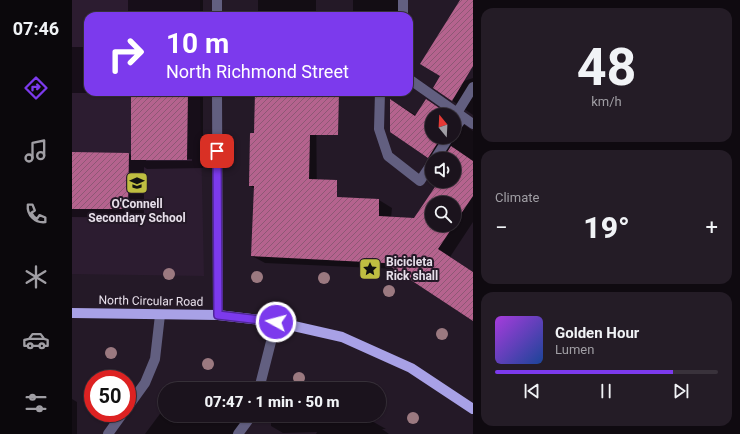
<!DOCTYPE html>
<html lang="en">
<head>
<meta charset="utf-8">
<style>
	body { margin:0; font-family:Roboto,sans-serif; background:#241c26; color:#f1f3f6; height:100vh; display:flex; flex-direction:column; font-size:15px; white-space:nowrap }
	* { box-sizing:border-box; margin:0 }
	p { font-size:13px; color:#a09ea4 }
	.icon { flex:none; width:22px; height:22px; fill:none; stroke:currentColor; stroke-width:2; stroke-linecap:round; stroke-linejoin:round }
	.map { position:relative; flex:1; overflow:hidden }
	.sheet { display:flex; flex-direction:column; gap:8px; padding:8px; background:#0f0a10; width:267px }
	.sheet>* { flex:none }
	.top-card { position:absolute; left:12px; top:12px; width:329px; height:84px; border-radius:12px; box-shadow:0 1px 3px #0004,0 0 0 1px #39323b; background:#7c3aed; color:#fff; overflow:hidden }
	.needle { width:26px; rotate:342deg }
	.tools { position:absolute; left:353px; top:108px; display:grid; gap:8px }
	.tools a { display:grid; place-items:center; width:36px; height:36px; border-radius:50%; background:#1b131d; box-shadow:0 1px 3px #0004,0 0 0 1px #39323b; font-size:20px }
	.speed { position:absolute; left:12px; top:370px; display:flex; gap:8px; font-size:20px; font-weight:700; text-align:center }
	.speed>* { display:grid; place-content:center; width:52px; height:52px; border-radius:50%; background:#1b131d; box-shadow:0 1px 3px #0004,0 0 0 1px #39323b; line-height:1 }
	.speed .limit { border:6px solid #d22; background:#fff; color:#111 }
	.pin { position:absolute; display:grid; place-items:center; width:34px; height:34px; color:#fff; margin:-17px; border-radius:8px; box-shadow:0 2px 6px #0006 }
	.me { position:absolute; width:44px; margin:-22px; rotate:277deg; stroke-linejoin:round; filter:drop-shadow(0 0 3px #0008) }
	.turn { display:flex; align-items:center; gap:14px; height:84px; padding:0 16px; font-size:18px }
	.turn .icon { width:52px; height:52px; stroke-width:2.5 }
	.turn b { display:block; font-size:28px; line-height:34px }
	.big { font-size:30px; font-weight:800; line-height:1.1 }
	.sheet .tile { flex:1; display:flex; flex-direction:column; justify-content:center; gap:6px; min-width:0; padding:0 14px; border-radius:12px; background:#241c26 }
	.sheet .dial { align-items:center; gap:0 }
	.dial b { font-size:52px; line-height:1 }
	.song { display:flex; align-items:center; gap:12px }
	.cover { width:48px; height:48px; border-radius:6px; background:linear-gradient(135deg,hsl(280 70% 55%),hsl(220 70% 35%)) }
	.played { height:4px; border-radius:2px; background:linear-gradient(90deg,#7c3aed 80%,#39323b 80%) }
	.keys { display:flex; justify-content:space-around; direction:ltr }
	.heat { display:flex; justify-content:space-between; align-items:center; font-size:22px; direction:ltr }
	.trip { position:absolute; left:86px; top:382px; width:228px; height:40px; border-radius:20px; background:#1b131d; box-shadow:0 1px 3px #0004,0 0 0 1px #39323b; font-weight:800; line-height:40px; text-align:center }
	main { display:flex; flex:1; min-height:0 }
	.menu { display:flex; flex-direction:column; width:72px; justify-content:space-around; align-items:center; background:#0b080c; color:#a09ea4 }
	.menu .icon { width:28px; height:28px }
	.menu .current { color:#7c3aed }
	.menu b { font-size:18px; color:#f1f3f6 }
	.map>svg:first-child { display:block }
	.built { fill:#2c1c30 }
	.shadow { fill:#0007; fill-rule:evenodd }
	.building { fill:url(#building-hatch) }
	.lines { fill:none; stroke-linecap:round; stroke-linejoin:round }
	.minor { stroke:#625f80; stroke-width:10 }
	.major { stroke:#a8a1e6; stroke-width:10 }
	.tree { fill:#9b7980 }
	.route-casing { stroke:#51269a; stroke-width:10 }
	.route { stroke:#7c3aed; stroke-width:7 }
	.labels { text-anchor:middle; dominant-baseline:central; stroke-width:4; stroke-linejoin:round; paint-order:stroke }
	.poi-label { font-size:12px; font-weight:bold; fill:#e7dfea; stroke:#241927 }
	.street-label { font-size:12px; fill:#e7dfea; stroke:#241927 }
</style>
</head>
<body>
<main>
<nav class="menu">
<b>07:46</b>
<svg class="icon current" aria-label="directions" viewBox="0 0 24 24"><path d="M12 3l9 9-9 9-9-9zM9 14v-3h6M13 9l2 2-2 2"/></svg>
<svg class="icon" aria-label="music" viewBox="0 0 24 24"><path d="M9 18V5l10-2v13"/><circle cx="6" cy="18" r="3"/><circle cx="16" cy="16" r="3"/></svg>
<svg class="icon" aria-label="phone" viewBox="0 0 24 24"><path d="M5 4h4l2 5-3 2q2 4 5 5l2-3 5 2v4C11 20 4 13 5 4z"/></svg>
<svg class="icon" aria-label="climate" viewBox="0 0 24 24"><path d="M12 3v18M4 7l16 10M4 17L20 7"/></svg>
<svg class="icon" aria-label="car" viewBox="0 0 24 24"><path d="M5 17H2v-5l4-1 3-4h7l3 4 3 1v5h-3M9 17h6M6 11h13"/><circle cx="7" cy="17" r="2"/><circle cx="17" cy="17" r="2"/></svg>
<svg class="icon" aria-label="filters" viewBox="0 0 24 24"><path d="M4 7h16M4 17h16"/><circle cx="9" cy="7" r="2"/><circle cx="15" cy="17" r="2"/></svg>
</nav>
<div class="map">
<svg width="401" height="434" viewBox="0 0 401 434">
	<defs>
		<pattern id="building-hatch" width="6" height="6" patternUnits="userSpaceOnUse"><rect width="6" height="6" fill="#b5638e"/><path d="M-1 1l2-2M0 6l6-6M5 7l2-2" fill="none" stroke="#8e5875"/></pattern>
	</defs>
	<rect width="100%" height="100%" fill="#241927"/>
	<path class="built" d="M0 0H128V16H16V92H128L132 276 0 274Z"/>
	<path class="shadow" d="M56 0H131V16H56Z
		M186 0H244V16H186Z
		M281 0H329V16H281Z
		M0 47H16V92H131V168L75 169 72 167V218L0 217V153L57 154 60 155V93H0ZM74 159H120V161H74Z
		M401 78V115L365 90Z
		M184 92H244L245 210 268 199 307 200 320 208 319 218 342 219 368 181H382V159L360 160 356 158 319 100 345 116 354 100 370 110V112L375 115H360V137H382V120L385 122 387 121 401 131V222L378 257 401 272V320L325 269 193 263 180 256 183 189 178 186 183 134ZM360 203H382V225H360Z
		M0 399 5 402V434H0Z
		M93 407V415H182L170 434H73Z
		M199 415H289L314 429H310L317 434H244L245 432 211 433 199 426Z"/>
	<path class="building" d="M388 0H401V66L380 101 361 88 368 76 348 64Z
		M59 92H116L115 160H59Z
		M183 92H267L266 135H238L237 179 265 180V197L307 199V216L342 218 367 181H382V159H371L379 146 401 161V196L382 224V203H360V225H382L366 249 401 272V321L313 263 179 256 182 186H177L178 133H182Z
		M318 99 343 116 354 99 373 112 371 115H360V133L358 137H364L368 139 356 158 318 132Z
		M0 152 57 153 56 209H0Z"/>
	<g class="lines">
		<path class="minor" d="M145 0V16
			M331 0V16
			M337 79 401 124
			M145 92 146 315
			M308 92 307 129 316 156 348 181 360 163
			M385 113 401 87
			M382 130 391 117
			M363 159 377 137
			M187 389 204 322
			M55 408 73 383 83 359 88 315
			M36 434 51 413
			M166 434 180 415"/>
		<path class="major" d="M0 313 146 315 204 322 270 337 339 368 401 409"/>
	</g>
	<g class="tree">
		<circle cx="97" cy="274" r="6"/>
		<circle cx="185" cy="277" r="6"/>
		<circle cx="252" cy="278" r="6"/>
		<circle cx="317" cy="291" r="6"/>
		<circle cx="370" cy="334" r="6"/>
		<circle cx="39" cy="353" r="6"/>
		<circle cx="136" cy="364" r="6"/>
		<circle cx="227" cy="378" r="6"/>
		<circle cx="341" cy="418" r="6"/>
	</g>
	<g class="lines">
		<g class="route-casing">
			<path id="route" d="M145 151 146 315 204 322"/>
		</g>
		<use href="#route" class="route"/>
	</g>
	<defs>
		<g id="school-square" transform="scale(1.15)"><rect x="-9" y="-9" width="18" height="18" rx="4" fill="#bfbe41" stroke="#241927"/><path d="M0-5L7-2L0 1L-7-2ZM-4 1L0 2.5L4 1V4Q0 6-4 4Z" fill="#111"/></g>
		<g id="sight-square" transform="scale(1.15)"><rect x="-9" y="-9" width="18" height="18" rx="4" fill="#bfbe41" stroke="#241927"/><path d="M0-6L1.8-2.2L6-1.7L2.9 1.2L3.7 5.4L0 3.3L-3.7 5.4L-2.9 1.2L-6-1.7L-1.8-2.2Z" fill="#111"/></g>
	</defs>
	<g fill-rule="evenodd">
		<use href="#school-square" x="65" y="183"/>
		<use href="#sight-square" x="298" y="269"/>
	</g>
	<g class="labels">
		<g class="poi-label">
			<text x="65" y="204">O'Connell<tspan x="65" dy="14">Secondary School</tspan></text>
			<text x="314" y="262" text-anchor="start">Bicicleta<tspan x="314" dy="14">Rick shall</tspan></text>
		</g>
		<g class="street-label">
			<text transform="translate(79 301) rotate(1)">North Circular Road</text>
		</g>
	</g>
</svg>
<div class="tools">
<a><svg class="needle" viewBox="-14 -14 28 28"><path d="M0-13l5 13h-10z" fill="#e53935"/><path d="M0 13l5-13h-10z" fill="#a09ea4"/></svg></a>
<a><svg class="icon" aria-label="sound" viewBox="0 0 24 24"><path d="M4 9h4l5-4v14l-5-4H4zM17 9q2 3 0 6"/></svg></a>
<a><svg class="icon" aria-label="search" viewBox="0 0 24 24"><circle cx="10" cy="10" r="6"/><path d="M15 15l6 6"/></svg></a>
</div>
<div class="speed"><div class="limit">50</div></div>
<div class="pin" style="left:145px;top:151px;background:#d93025"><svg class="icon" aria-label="arrive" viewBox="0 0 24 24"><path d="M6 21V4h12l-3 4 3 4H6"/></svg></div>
<svg class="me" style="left:204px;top:322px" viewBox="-20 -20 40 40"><circle r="17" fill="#7c3aed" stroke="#fff" stroke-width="3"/><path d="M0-11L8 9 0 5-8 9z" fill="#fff"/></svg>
<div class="trip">07:47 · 1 min · 50 m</div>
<div class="top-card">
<div class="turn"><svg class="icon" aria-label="right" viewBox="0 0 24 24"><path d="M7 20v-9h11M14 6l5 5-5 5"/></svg><div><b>10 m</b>North Richmond Street</div></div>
</div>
</div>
<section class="sheet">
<div class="tile dial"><b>48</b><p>km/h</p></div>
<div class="tile"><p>Climate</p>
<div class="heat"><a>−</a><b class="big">19°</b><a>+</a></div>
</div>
<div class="tile">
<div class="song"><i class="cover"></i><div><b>Golden Hour</b><p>Lumen</p></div></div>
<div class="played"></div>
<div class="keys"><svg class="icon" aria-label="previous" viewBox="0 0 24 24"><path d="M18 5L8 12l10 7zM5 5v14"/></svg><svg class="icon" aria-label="pause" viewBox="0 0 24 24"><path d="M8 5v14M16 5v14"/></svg><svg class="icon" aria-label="next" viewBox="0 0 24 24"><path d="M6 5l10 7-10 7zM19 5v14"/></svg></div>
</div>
</section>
</main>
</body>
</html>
